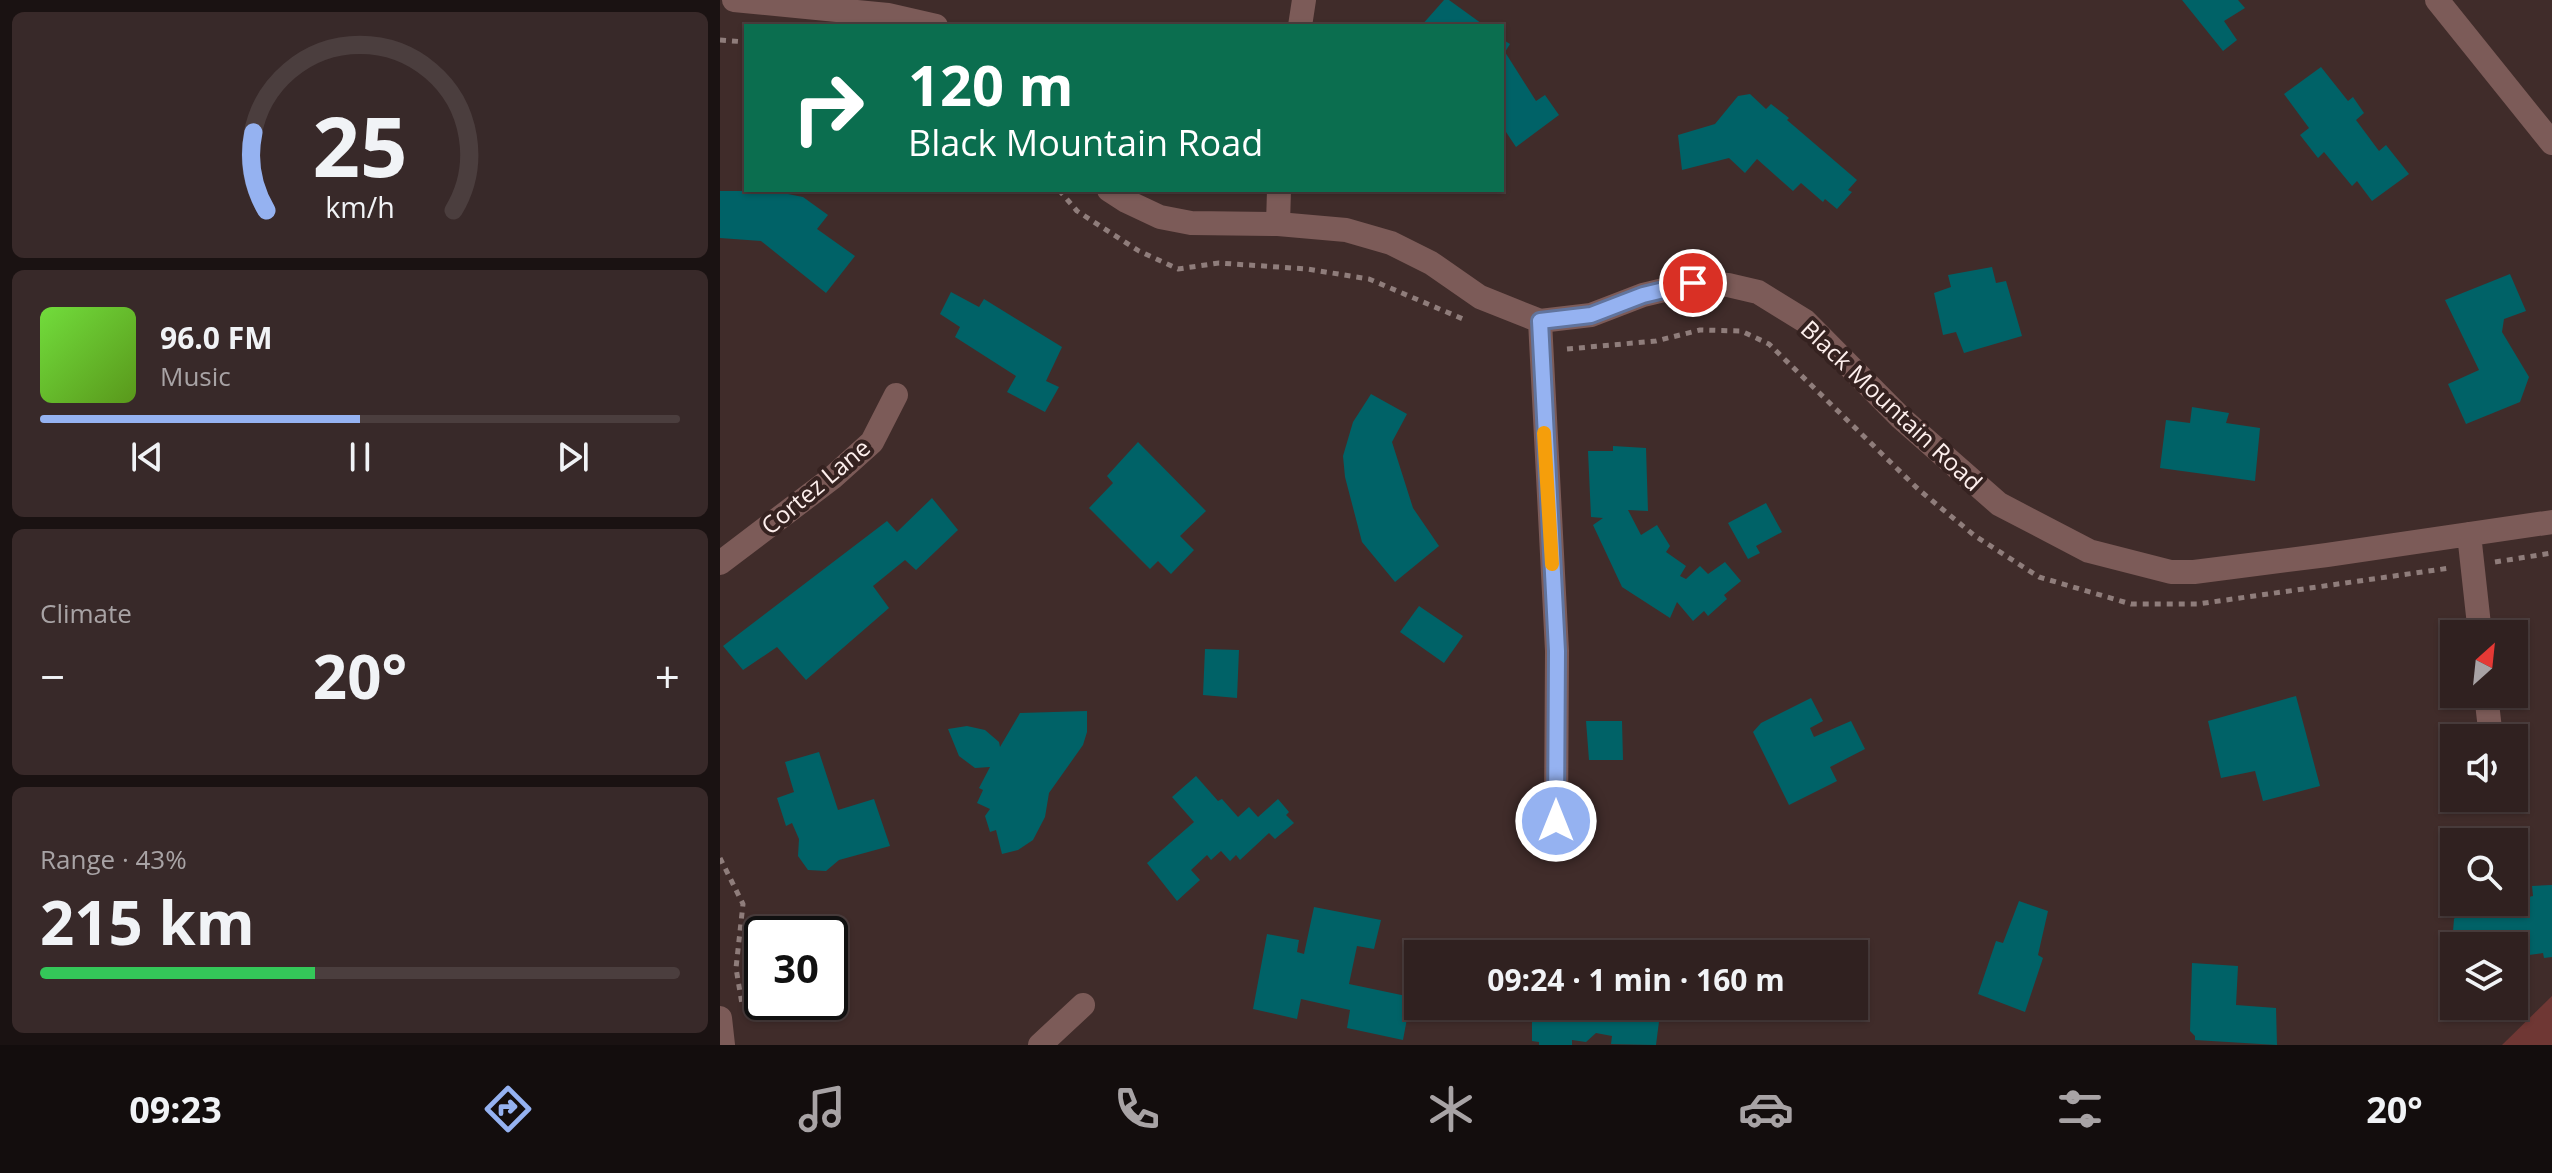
<!DOCTYPE html>
<html lang="en">
<head>
<meta charset="utf-8">
<style>
	body { margin:0; font-family:"Open Sans",sans-serif; background:#382929; color:#f1f3f6; height:100vh; display:flex; flex-direction:column; font-size:30px; white-space:nowrap }
	* { box-sizing:border-box; margin:0 }
	p { font-size:26px; color:#a8a3a5 }
	.icon { flex:none; width:44px; height:44px; fill:none; stroke:currentColor; stroke-width:2; stroke-linecap:round; stroke-linejoin:round }
	.map { position:relative; flex:1; overflow:hidden }
	.panel { display:flex; flex-direction:column; gap:12px; padding:12px; background:#1a1212; width:720px }
	.panel>* { flex:none }
	.guide { position:absolute; left:24px; top:24px; width:760px; height:168px; border-radius:0px; box-shadow:0 2px 6px #0004,0 0 0 2px #4b3e3e; background:#0b6e4f; color:#fff; overflow:hidden }
	.needle { width:52px; rotate:27deg }
	.fabs { position:absolute; left:1720px; top:620px; display:grid; gap:16px }
	.fabs a { display:grid; place-items:center; width:88px; height:88px; border-radius:0px; background:#302120; box-shadow:0 2px 6px #0004,0 0 0 2px #4b3e3e; font-size:40px }
	.speed { position:absolute; left:24px; top:916px; display:flex; gap:16px; font-size:40px; font-weight:700; text-align:center }
	.speed>* { display:grid; place-content:center; width:104px; height:104px; border-radius:50%; background:#302120; box-shadow:0 2px 6px #0004,0 0 0 2px #4b3e3e; line-height:1 }
	.speed .limit { border:4px solid #111; border-radius:12px; background:#fff; color:#111 }
	.pin { position:absolute; display:grid; place-items:center; width:68px; height:68px; color:#fff; margin:-34px; border:4px solid #fff; border-radius:50%; box-shadow:0 2px 8px #0007 }
	.me { position:absolute; width:88px; margin:-44px; rotate:0deg; stroke-linejoin:round; filter:drop-shadow(0 0 6px #0008) }
	.turn { display:flex; align-items:center; gap:28px; height:168px; padding:0 32px; font-size:36px }
	.turn .icon { width:104px; height:104px; stroke-width:2.5 }
	.turn b { display:block; font-size:56px; line-height:68px }
	.big { font-size:60px; font-weight:700; line-height:1.1 }
	.panel .tile { flex:1; display:flex; flex-direction:column; justify-content:center; gap:12px; min-width:0; padding:0 28px; border-radius:12px; background:#382929 }
	.panel .dial { align-items:center; gap:0 }
	.dial svg { height:208px; overflow:visible; fill:none; stroke:#4b3e3e; stroke-width:7; stroke-linecap:round; text-anchor:middle }
	.dial text { fill:#f1f3f6; stroke:none }
	.song { display:flex; align-items:center; gap:24px }
	.cover { width:96px; height:96px; border-radius:12px; background:linear-gradient(135deg,hsl(100 70% 55%),hsl(90 70% 35%)) }
	.played { height:8px; border-radius:4px; background:linear-gradient(90deg,#95b2f1 50%,#4b3e3e 50%) }
	.keys { display:flex; justify-content:space-around; direction:ltr }
	.heat { display:flex; justify-content:space-between; align-items:center; font-size:44px; direction:ltr }
	.charge { height:12px; border-radius:6px; background:linear-gradient(90deg,#34c759 43%,#4b3e3e 0) }
	.trip { position:absolute; left:684px; top:940px; width:464px; height:80px; border-radius:0px; background:#302120; box-shadow:0 2px 6px #0004,0 0 0 2px #4b3e3e; font-weight:700; line-height:80px; text-align:center }
	.tabs { display:flex; height:128px; justify-content:space-around; align-items:center; background:#130d0d; color:#a8a3a5 }
	.tabs .icon { width:56px; height:56px }
	.tabs .selected { color:#95b2f1 }
	.tabs b { font-size:36px; color:#f1f3f6 }
	main { display:flex; flex:1; min-height:0 }
	.map>svg:first-child { display:block }
	.green { fill:#6f3734 }
	.building { fill:#006267 }
	.lines { fill:none; stroke-linecap:round; stroke-linejoin:round }
	.path { stroke:#8f7d7b; stroke-width:5; stroke-dasharray:6 6; stroke-linecap:butt }
	.street { stroke:#7c5b58; stroke-width:24 }
	.route-casing { stroke:#61749d; stroke-width:20 }
	.route { stroke:#95b2f1; stroke-width:14 }
	.slow { stroke:#f59e0b; stroke-width:14 }
	.labels { text-anchor:middle; dominant-baseline:central; stroke-width:8; stroke-linejoin:round; paint-order:stroke }
	.street-label { font-size:24px; fill:#fdefed; stroke:#352220 }
</style>
</head>
<body>
<main>
<section class="panel">
<div class="tile dial"><svg viewBox="0 0 100 80">
<path d="M14 69A42 42 0 1 1 86 69"/>
<path d="M14 69A42 42 0 0 1 9 39" stroke="#95b2f1"/>
<text x="50" y="56" font-size="32" font-weight="700">25</text>
<text x="50" y="72" font-size="11">km/h</text>
</svg></div>
<div class="tile">
<div class="song"><i class="cover"></i><div><b>96.0 FM</b><p>Music</p></div></div>
<div class="played"></div>
<div class="keys"><svg class="icon" aria-label="previous" viewBox="0 0 24 24"><path d="M18 5L8 12l10 7zM5 5v14"/></svg><svg class="icon" aria-label="pause" viewBox="0 0 24 24"><path d="M8 5v14M16 5v14"/></svg><svg class="icon" aria-label="next" viewBox="0 0 24 24"><path d="M6 5l10 7-10 7zM19 5v14"/></svg></div>
</div>
<div class="tile"><p>Climate</p>
<div class="heat"><a>−</a><b class="big">20°</b><a>+</a></div>
</div>
<div class="tile"><p>Range · 43%</p><b class="big">215 km</b><div class="charge"></div></div>
</section>
<div class="map">
<svg width="1832" height="1045" viewBox="0 0 1832 1045">
	<rect width="100%" height="100%" fill="#402c2a"/>
	<path class="green" d="M1832 996V1045H1782Z"/>
	<path class="building" d="M724 0H729L765 26H701Z
		M1462 0H1518L1525 8 1504 21 1517 40 1503 51Z
		M782 39 790 44 785 52 816 101 825 95 839 115 796 147 782 126Z
		M1601 67 1628 101 1633 97 1644 113 1636 120 1659 151 1666 145 1689 174 1652 201 1637 181 1632 186 1604 152 1598 158 1580 135 1589 128 1564 94Z
		M1030 94 1046 109 1051 104 1069 118 1067 120 1137 180 1128 190 1132 192 1117 209 1105 199 1103 202 1081 183 1073 191 1037 159 1025 173 1009 158 962 170 958 135 995 124 1018 96Z
		M0 191H53L83 197 108 215 97 229 135 256 106 293 41 241 0 238Z
		M1272 267 1276 283 1286 281 1302 336 1244 353 1236 332 1223 335 1214 293 1231 287 1228 275Z
		M1790 274 1806 311 1784 319 1782 332 1809 377 1800 402 1746 424 1728 384 1759 370 1725 300Z
		M231 292 259 307 264 299 342 347 326 381 339 387 325 412 287 392 296 376 235 337 240 327 220 314Z
		M651 394 687 414 672 442 693 508 719 546 675 582 642 542 625 477 623 456 633 422Z
		M1472 407 1509 413 1506 423 1540 428 1535 481 1440 468 1446 420 1470 423Z
		M418 442 486 511 460 536 474 550 451 574 438 561 430 569 369 508 393 483 387 476Z
		M893 446 926 448 928 511 908 510 921 535 937 525 950 546 946 552 966 566 960 576 966 579 980 566 988 574 1005 562 1021 581 1004 595 1007 599 988 616 984 611 973 621 957 602 950 618 902 587 873 525 883 518 871 517 868 451H893Z
		M212 498 238 530 196 570 185 560 153 586 169 608 86 680 57 647 23 670 3 646 167 521 177 532Z
		M1046 503 1062 532 1036 546 1040 553 1028 559 1008 523Z
		M699 606 743 636 724 663 680 632Z
		M485 649 519 650 517 698 483 695Z
		M1576 696 1600 786 1543 801 1535 771 1501 778 1488 721Z
		M1091 698 1103 721 1090 728 1094 737 1131 721 1145 749 1110 767 1117 781 1069 805 1033 732 1041 723Z
		M367 711V732L363 745 329 793 325 817 313 840 298 850 282 854 276 830 270 832 265 816 270 809 257 803 263 790 259 788 270 767 255 768 239 756 228 729 247 726 265 730 279 742 280 747 300 713Z
		M866 721H902L903 760H869Z
		M99 752 118 810 154 799 170 846 119 860 106 871 88 870 78 856 79 839 72 823 66 826 57 798 74 792 65 762Z
		M476 776 498 801 502 799 518 817 529 807 538 817 558 799 569 812 566 815 574 823 555 839 549 833 520 860 516 855 510 861 501 851 491 860 487 855 471 870 480 880 457 901 427 863 474 822 452 797Z
		M1832 885V957L1824 958 1823 953 1794 957V946L1732 944 1734 919 1747 902 1773 910 1787 909V902L1813 896 1812 886Z
		M1299 901 1328 911 1318 955 1323 958 1305 1012 1258 994 1276 941 1283 943Z
		M594 907 661 920 654 949 637 946 629 984 691 997 683 1040 627 1028 630 1010 581 999 577 1019 533 1009 547 934 579 940 577 952 584 954Z
		M826 943 858 949 857 954H824Z
		M1472 963 1518 966 1516 1005 1556 1008 1557 1045 1475 1040V1036L1470 1031Z
		M812 1006H941L936 1045 891 1044 892 1036 876 1033 866 1042 852 1040V1045H819V1042L812 1041Z"/>
	<g class="lines">
		<path class="path" d="M0 40 26 42
			M339 190 357 211 419 251 458 269 499 263 587 269 649 279 743 319
			M847 349 936 341 980 330 1021 331 1049 344 1198 489 1255 536 1319 577 1411 604H1478L1730 568
			M1775 562 1832 553
			M0 858 23 904 16 968 22 1004"/>
		<path class="street" d="M14 0 168 15 216 26
			M1717 0 1832 143
			M580 26 584 0
			M389 190 406 201 440 217 471 223 558 224 626 230 671 243 711 263 760 297 820 321 871 315 923 295 973 283 1008 285 1038 292 1085 321 1181 418 1279 504 1369 551 1451 572H1474L1607 555 1832 522
			M558 224 559 190
			M820 321 837 651 836 821
			M1749 534 1760 634
			M0 563 112 478 152 442 176 395
			M1766 694 1771 738
			M0 1018 3 1045
			M320 1045 363 1005"/>
	</g>
	<g class="lines">
		<g class="route-casing">
			<path id="route" d="M836 821 837 651 820 321 871 315 923 295 973 283"/>
		</g>
		<use href="#route" class="route"/>
		<path class="slow" d="M824 433 832 564"/>
	</g>
	<g class="labels">
		<g class="street-label">
			<text transform="translate(1172 405) rotate(43)">Black Mountain Road</text>
			<text transform="translate(95 486) rotate(-40)">Cortez Lane</text>
		</g>
	</g>
</svg>
<div class="fabs">
<a><svg class="needle" viewBox="-14 -14 28 28"><path d="M0-13l5 13h-10z" fill="#e53935"/><path d="M0 13l5-13h-10z" fill="#a8a3a5"/></svg></a>
<a><svg class="icon" aria-label="sound" viewBox="0 0 24 24"><path d="M4 9h4l5-4v14l-5-4H4zM17 9q2 3 0 6"/></svg></a>
<a><svg class="icon" aria-label="search" viewBox="0 0 24 24"><circle cx="10" cy="10" r="6"/><path d="M15 15l6 6"/></svg></a>
<a><svg class="icon" aria-label="layers" viewBox="0 0 24 24"><path d="M12 4l9 5-9 5-9-5zM3 14l9 5 9-5"/></svg></a>
</div>
<div class="speed"><div class="limit">30</div></div>
<div class="pin" style="left:973px;top:283px;background:#d93025"><svg class="icon" aria-label="arrive" viewBox="0 0 24 24"><path d="M6 21V4h12l-3 4 3 4H6"/></svg></div>
<svg class="me" style="left:836px;top:821px" viewBox="-20 -20 40 40"><circle r="17" fill="#95b2f1" stroke="#fff" stroke-width="3"/><path d="M0-11L8 9 0 5-8 9z" fill="#fff"/></svg>
<div class="trip">09:24 · 1 min · 160 m</div>
<div class="guide">
<div class="turn"><svg class="icon" aria-label="right" viewBox="0 0 24 24"><path d="M7 20v-9h11M14 6l5 5-5 5"/></svg><div><b>120 m</b>Black Mountain Road</div></div>
</div>
</div>
</main>
<nav class="tabs">
<b>09:23</b>
<svg class="icon selected" aria-label="directions" viewBox="0 0 24 24"><path d="M12 3l9 9-9 9-9-9zM9 14v-3h6M13 9l2 2-2 2"/></svg>
<svg class="icon" aria-label="music" viewBox="0 0 24 24"><path d="M9 18V5l10-2v13"/><circle cx="6" cy="18" r="3"/><circle cx="16" cy="16" r="3"/></svg>
<svg class="icon" aria-label="phone" viewBox="0 0 24 24"><path d="M5 4h4l2 5-3 2q2 4 5 5l2-3 5 2v4C11 20 4 13 5 4z"/></svg>
<svg class="icon" aria-label="climate" viewBox="0 0 24 24"><path d="M12 3v18M4 7l16 10M4 17L20 7"/></svg>
<svg class="icon" aria-label="car" viewBox="0 0 24 24"><path d="M5 17H2v-5l4-1 3-4h7l3 4 3 1v5h-3M9 17h6M6 11h13"/><circle cx="7" cy="17" r="2"/><circle cx="17" cy="17" r="2"/></svg>
<svg class="icon" aria-label="filters" viewBox="0 0 24 24"><path d="M4 7h16M4 17h16"/><circle cx="9" cy="7" r="2"/><circle cx="15" cy="17" r="2"/></svg>
<b>20°</b>
</nav>
</body>
</html>
